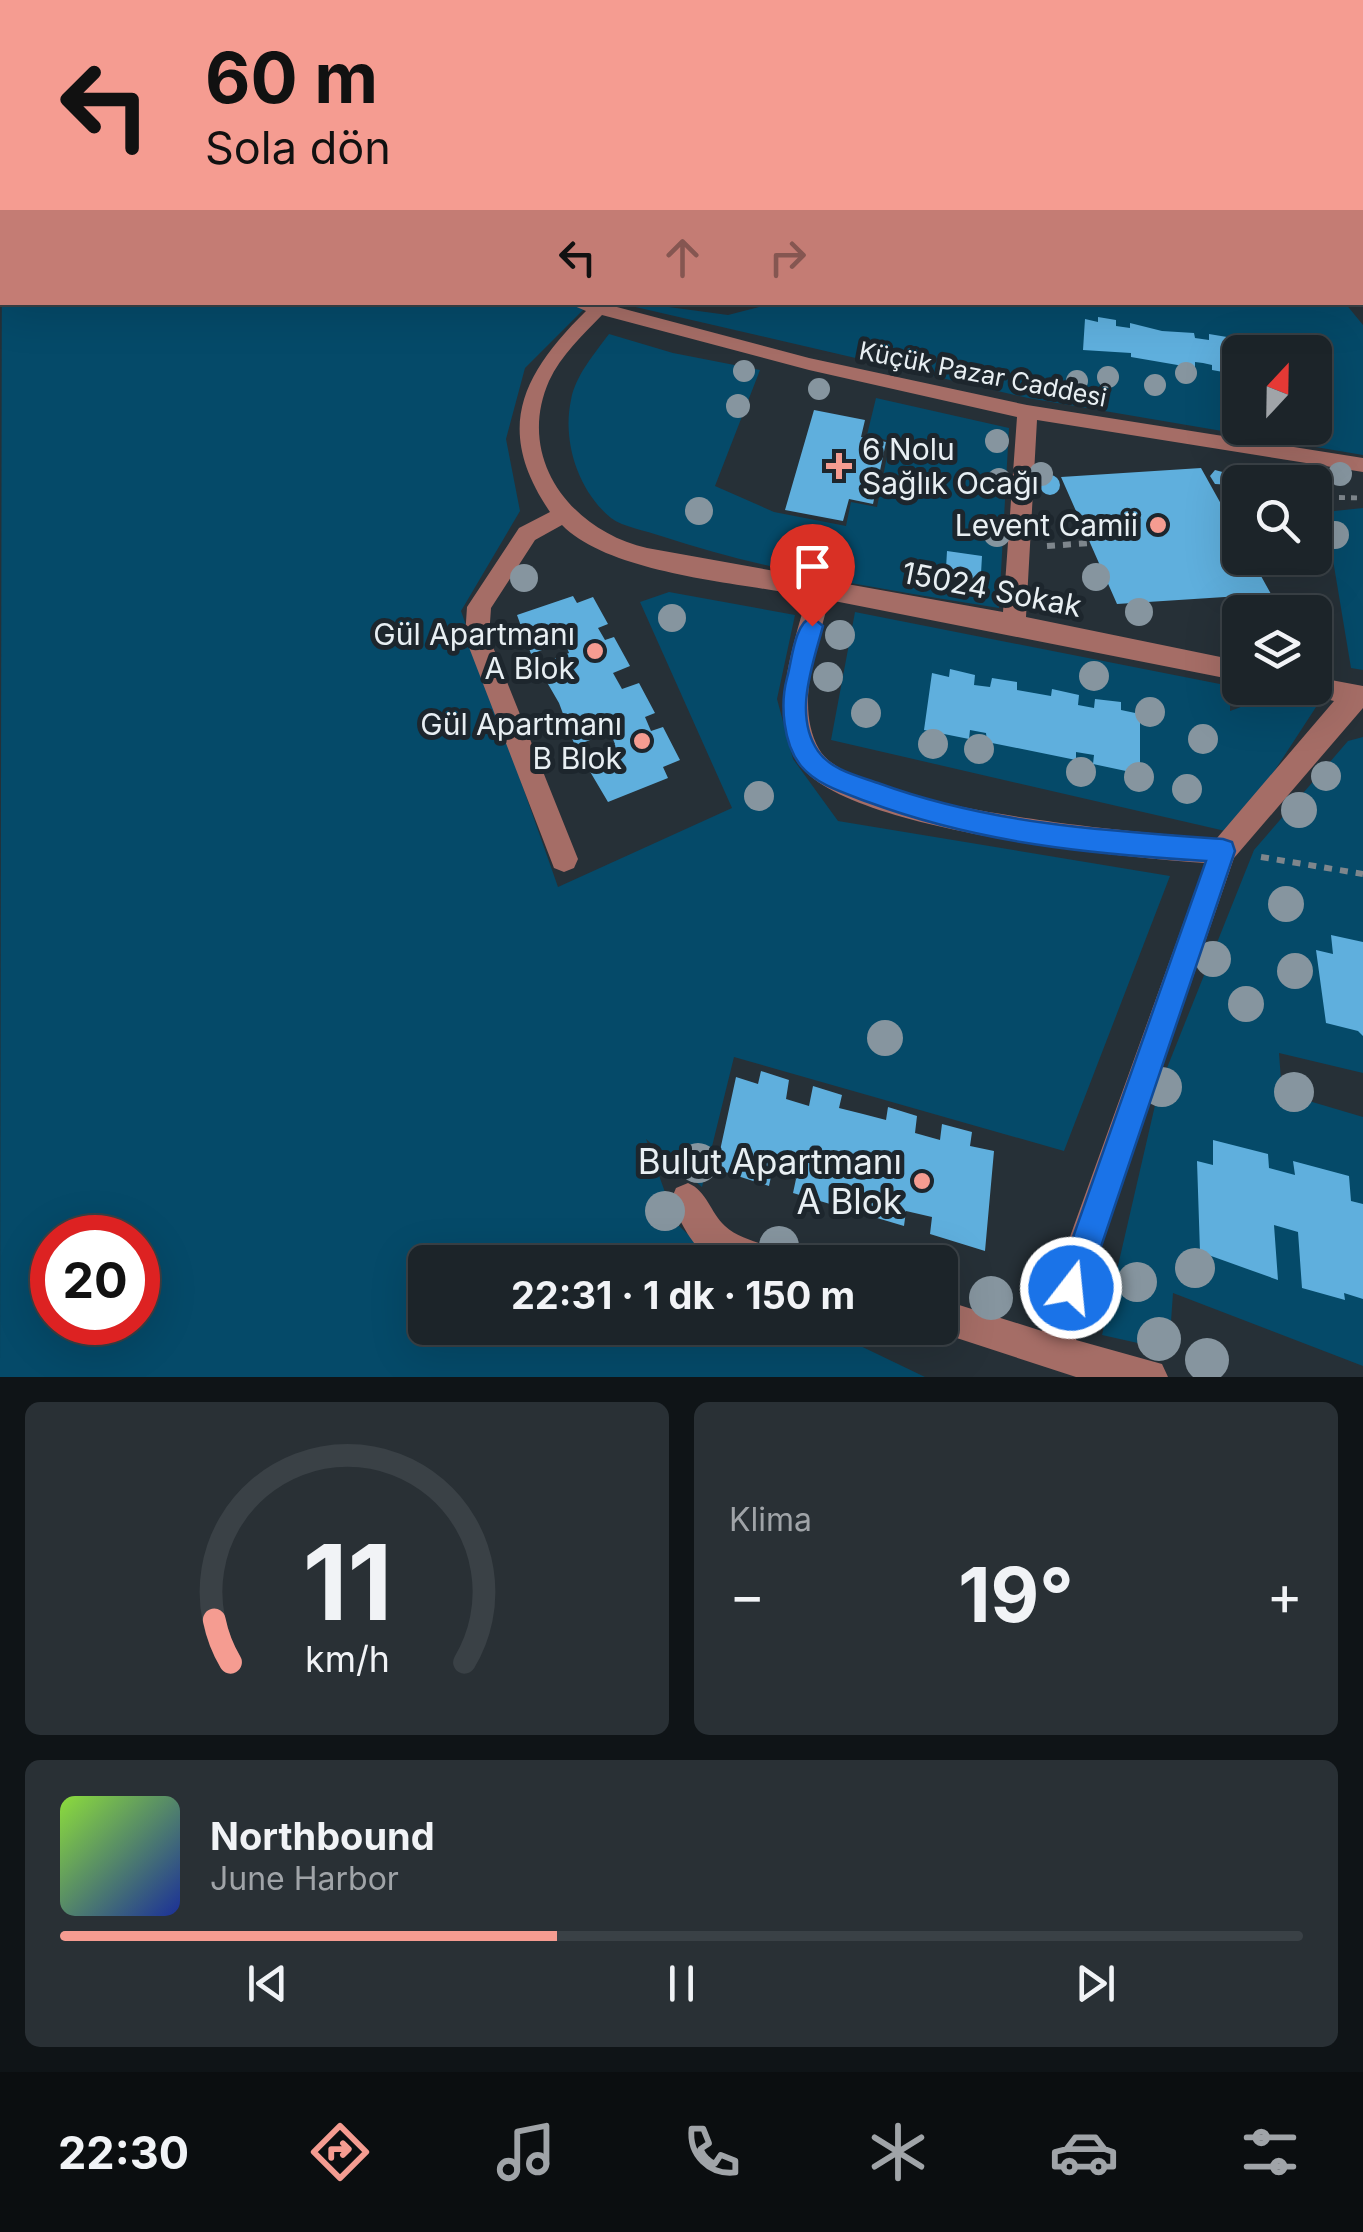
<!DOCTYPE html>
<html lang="tr">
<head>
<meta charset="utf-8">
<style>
	body { margin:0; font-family:Inter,sans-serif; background:#293035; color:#f1f3f6; height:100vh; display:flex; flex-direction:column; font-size:38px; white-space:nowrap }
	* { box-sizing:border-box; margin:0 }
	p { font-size:32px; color:#a0a4a8 }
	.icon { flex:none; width:55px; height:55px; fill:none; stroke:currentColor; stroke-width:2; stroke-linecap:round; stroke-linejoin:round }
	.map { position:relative; height:1377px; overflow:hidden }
	.sheet { display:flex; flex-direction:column; gap:25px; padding:25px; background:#0f1417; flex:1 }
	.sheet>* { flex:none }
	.top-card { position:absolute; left:0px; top:0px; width:1365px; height:305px; box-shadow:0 10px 40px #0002,0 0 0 2px #3a4146; background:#f59c91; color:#111; overflow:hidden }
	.needle { width:65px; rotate:22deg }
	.fabs { position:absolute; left:1222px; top:335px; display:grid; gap:20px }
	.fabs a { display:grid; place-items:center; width:110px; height:110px; border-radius:15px; background:#1c2429; box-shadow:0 10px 40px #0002,0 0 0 2px #3a4146; font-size:50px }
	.speed { position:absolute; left:30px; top:1215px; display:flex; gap:20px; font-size:50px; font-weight:700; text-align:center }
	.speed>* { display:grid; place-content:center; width:130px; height:130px; border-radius:50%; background:#1c2429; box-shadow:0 10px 40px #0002,0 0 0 2px #3a4146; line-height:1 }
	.speed .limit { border:15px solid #d22; background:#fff; color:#111 }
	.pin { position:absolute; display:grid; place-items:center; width:85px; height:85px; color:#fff; margin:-102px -42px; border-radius:50% 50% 50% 0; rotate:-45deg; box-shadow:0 0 10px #0007 }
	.pin .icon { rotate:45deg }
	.me { position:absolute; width:110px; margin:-55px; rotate:16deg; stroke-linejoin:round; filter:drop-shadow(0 0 8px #0008) }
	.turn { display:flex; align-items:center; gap:35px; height:210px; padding:0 40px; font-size:45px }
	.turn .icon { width:130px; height:130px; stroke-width:2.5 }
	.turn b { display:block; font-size:70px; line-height:85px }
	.lanes { display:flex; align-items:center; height:95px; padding:0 40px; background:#0003; justify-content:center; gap:50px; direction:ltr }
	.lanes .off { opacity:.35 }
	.big { font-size:75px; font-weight:700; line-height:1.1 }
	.sheet .tile { flex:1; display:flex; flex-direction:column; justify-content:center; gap:15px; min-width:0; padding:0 35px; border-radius:15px; background:#293035 }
	.sheet .dial { align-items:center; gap:0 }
	.dial svg { height:260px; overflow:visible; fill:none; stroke:#3a4146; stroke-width:7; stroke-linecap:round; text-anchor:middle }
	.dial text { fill:#f1f3f6; stroke:none }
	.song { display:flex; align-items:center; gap:30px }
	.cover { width:120px; height:120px; border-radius:15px; background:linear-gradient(135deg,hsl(90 70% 55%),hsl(230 70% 35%)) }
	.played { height:10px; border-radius:5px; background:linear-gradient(90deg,#f59c91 40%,#3a4146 40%) }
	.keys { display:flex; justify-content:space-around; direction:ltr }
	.heat { display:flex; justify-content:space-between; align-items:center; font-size:55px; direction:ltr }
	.sheet .tiles { flex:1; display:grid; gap:25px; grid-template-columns:1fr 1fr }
	.tile:last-child { grid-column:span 2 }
	.trip { position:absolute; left:408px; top:1245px; width:550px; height:100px; border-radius:15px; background:#1c2429; box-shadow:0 10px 40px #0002,0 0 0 2px #3a4146; font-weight:700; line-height:100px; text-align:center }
	.tab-bar { display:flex; height:160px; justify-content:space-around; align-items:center; background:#0b0e10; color:#a0a4a8 }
	.tab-bar .icon { width:70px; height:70px }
	.tab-bar .active { color:#f59c91 }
	.tab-bar b { font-size:45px; color:#f1f3f6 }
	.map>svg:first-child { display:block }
	.green { fill:#054a69; fill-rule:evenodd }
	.building { fill:#5fafdd }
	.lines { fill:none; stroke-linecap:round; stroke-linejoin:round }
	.path-far1 { stroke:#7e868c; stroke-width:5; stroke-dasharray:6 6; stroke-linecap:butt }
	.path { stroke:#7e868c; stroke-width:6; stroke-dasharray:8 8; stroke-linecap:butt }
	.minor { fill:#a56d66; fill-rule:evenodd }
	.tree { fill:#86959f }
	.route { fill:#1a73e8; stroke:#114b97; stroke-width:2.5 }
	.poi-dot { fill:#f59c91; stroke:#1d262d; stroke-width:4 }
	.labels { text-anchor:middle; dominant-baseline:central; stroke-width:10; stroke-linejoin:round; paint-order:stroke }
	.far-street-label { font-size:25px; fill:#e8eff3; stroke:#1d262d }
	.poi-label { font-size:30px; fill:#e8eff3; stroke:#1d262d; text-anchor:end }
	.street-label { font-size:30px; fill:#e8eff3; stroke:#1d262d }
	.near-poi-label { font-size:35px; fill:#e8eff3; stroke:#1d262d; text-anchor:end }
</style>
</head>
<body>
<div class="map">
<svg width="1363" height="1377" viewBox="0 0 1363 1377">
	<rect width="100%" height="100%" fill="#263037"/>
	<path class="green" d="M391 0H833L838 2H394Z
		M2 187V302L590 303 525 368 506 439 520 511 461 611 558 887 732 808 640 602 669 592 795 615 777 699 793 759 838 821 1170 876 1064 1151 734 1057 702 1187 646 1139 676 1223 717 1262H425V1328H823L925 1377H0ZM52 1238H138V1322H52Z
		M778 302 1345 303 1363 325V455L1028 398 627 305 639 303 728 315ZM1240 352H1315V428H1240Z
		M609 334 673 353 760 370 715 486 774 512 846 526 851 502 877 507 890 441 867 435 876 398 1009 428 999 608C886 590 770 572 661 536 647 531 623 527 611 518 578 491 562 441 571 400 575 376 595 353 609 334Z
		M1363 508V670L1351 668 1325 512Z
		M855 612 1230 686V711C1262 699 1285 689 1316 707L1234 833 831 740Z
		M1363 737V1073L1279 1053 1282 1093 1363 1117V1366L1173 1293 1169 1350 1102 1335 1159 1088 1254 850 1348 741Z"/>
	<path class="building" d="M1098 317 1116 320V326L1130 328V323L1162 331 1194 333 1195 338 1209 340V334L1227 337 1228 341 1241 343 1240 375 1212 370V365L1203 363 1195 362V368L1131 357V353L1083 350 1085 319 1098 322Z
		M814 410 865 420 861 437 886 442 873 504 849 499 843 521 785 510Z
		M1201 468 1240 538V558H1251L1271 594 1117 604 1061 477Z
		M1215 470 1230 474 1233 485 1215 484 1210 476Z
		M1040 485a10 10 0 1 1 20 0a10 10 0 1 1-20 0Z
		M947 551 982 556 980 591 945 586Z
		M573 596 577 603 593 597 608 624 598 628 605 640 614 637 630 666 613 673 622 689 639 683 655 713 645 717 651 731 663 727 680 760 663 767 668 778 608 802 582 758 615 744 610 732 575 746 559 703 537 665 569 653 567 648 564 642 531 654 517 615Z
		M950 669 975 675 974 685 990 687 992 678 1017 682V690L1051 696 1052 689 1079 695 1078 705 1094 708 1095 699 1121 702V710L1140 714V774L1093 764 1094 755 1076 752V760L987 742 986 733 970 730 969 739 924 730 932 673 949 677Z
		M1331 935 1363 942V1036L1358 1031 1326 1023 1316 950 1333 954Z
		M761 1071 789 1080 786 1099 809 1106 813 1086 842 1095 839 1108 863 1114 886 1120 888 1107 917 1116 915 1133 940 1140 942 1124 972 1132 970 1146 994 1151 985 1251 930 1234 932 1217 906 1211 904 1226 793 1193 796 1179 783 1175 772 1172 769 1186 716 1169 736 1077 758 1084Z
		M1213 1140 1268 1154 1269 1168 1295 1175 1293 1161 1349 1176 1351 1201 1363 1204V1299L1344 1293 1345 1300 1302 1288 1298 1232 1274 1225 1278 1280 1200 1252 1197 1161 1213 1165Z"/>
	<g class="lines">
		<path class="path-far1" d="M1315 497 1363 498"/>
		<path class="path" d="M1047 546 1090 543
			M1261 857 1363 874"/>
		<path class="minor" d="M144 0H159L161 2H145Z
			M1026 0H1041L1043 2H1027Z
			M1250 0H1268L1270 2H1251Z
			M1362 66H1363V75H1362Z
			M1362 293 1363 305 1356 303 1362 302Z
			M565 302H598L809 358 1027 405 1363 458V472L1037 420 1026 617 1240 661V681L829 600C818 644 794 705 819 749 852 809 1147 834 1217 838L1334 701 1306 694 1303 688H1315V677L1363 686V708L1234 858 1097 1256 1076 1340 1162 1364 1168 1377H1076L926 1328H940V1299L1042 1331 1063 1256 1205 863C1127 858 833 830 797 760 770 707 793 648 807 596 740 583 610 574 562 525L535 540 491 608 489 637 578 859 574 868 564 872 554 868 465 637 467 607 519 528 550 512C494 430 521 375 586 311ZM602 315 809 370 1017 417 1003 612 647 548C572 531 515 459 549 381 561 355 583 335 602 315Z
			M688 1183C707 1191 710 1212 725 1226 739 1239 760 1242 777 1250L782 1262C714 1262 700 1269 671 1200L676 1188Z"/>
	</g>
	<g class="tree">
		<circle cx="744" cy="371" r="11"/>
		<circle cx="1186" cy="373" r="11"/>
		<circle cx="1108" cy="377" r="11"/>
		<circle cx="1077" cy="381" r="11"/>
		<circle cx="1155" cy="385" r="11"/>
		<circle cx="819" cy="389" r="11"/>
		<circle cx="738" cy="406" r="12"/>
		<circle cx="997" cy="441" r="12"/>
		<circle cx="1041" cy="474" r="12"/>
		<circle cx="1340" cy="474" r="12"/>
		<circle cx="999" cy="480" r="12"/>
		<circle cx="699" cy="511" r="14"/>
		<circle cx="997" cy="533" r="14"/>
		<circle cx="1335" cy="535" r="14"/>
		<circle cx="1096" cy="577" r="14"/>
		<circle cx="524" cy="578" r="14"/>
		<circle cx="1139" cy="612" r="14"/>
		<circle cx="672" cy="618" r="14"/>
		<circle cx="840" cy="635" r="15"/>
		<circle cx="1094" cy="676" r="15"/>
		<circle cx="828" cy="677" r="15"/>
		<circle cx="1150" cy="712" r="15"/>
		<circle cx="866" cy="713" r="15"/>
		<circle cx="1203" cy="739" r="15"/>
		<circle cx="933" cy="744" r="15"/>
		<circle cx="979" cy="749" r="15"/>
		<circle cx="1081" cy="772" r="15"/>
		<circle cx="1326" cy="776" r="15"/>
		<circle cx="1139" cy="777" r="15"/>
		<circle cx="1187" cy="789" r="15"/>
		<circle cx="759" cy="796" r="15"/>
		<circle cx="1299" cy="810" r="18"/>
		<circle cx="1286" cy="904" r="18"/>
		<circle cx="1213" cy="959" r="18"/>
		<circle cx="1295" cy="971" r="18"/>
		<circle cx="1246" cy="1004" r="18"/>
		<circle cx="885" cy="1038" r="18"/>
		<circle cx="1162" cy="1087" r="20"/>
		<circle cx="1294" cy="1092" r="20"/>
		<circle cx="698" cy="1163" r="20"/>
		<circle cx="665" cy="1211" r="20"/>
		<circle cx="779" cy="1246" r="20"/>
		<circle cx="1195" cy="1268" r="20"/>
		<circle cx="1137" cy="1282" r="20"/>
		<circle cx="991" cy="1298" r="22"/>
		<circle cx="1159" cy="1339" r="22"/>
		<circle cx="1207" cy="1360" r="22"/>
	</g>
	<path class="route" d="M812 617 823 626C813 664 793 715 818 751 831 770 858 776 878 783 990 824 1105 831 1223 839L1232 842 1235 851 1087 1288 1082 1300 1071 1304 1060 1300 1055 1288 1206 861C1089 854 979 843 868 802 845 793 818 786 801 766 783 744 780 704 787 678 792 661 794 623 812 617Z"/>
	<g class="poi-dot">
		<path d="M834 451h10v10h10v10h-10v10h-10v-10h-10v-10h10z"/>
		<circle cx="1158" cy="525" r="10"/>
		<circle cx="595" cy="651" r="10"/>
		<circle cx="642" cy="741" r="10"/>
		<circle cx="922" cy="1181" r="10"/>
	</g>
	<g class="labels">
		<g class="far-street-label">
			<text transform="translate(983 374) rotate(11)">Küçük Pazar Caddesi</text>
		</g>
		<g class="poi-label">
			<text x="862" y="449" text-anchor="start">6 Nolu<tspan x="862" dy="34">Sağlık Ocağı</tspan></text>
			<text x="1138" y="525">Levent Camii</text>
			<text x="575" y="634">Gül Apartmanı<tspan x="575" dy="34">A Blok</tspan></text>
			<text x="622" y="724">Gül Apartmanı<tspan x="622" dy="34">B Blok</tspan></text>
		</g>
		<g class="street-label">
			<text transform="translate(992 589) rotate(11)">15024 Sokak</text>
		</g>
		<g class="near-poi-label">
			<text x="902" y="1161">Bulut Apartmanı<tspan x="902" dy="40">A Blok</tspan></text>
		</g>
	</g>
</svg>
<div class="fabs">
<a><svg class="needle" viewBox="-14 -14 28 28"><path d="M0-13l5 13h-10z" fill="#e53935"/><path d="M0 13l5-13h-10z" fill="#a0a4a8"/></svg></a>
<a><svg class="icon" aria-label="search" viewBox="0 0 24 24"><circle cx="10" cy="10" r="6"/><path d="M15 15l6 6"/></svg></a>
<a><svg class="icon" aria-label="layers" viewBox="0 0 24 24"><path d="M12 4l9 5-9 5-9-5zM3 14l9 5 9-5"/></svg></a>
</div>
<div class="speed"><div class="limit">20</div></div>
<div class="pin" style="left:812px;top:626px;background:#d93025"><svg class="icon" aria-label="arrive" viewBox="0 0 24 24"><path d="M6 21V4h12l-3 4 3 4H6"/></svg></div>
<svg class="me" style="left:1071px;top:1288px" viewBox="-20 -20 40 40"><circle r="17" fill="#1a73e8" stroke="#fff" stroke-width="3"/><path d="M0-11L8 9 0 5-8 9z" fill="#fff"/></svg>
<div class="trip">22:31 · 1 dk · 150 m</div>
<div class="top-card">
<div class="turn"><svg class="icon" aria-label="left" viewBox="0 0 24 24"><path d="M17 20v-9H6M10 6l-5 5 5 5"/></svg><div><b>60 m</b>Sola dön</div></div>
<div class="lanes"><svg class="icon" aria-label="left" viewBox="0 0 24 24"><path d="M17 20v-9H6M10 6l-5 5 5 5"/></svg><svg class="icon off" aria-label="ahead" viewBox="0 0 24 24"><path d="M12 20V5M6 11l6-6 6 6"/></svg><svg class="icon off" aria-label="right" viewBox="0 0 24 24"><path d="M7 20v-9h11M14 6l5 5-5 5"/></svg></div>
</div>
</div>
<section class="sheet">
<div class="tiles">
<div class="tile dial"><svg viewBox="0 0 100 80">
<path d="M14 69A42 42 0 1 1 86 69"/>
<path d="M14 69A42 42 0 0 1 9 56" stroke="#f59c91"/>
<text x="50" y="56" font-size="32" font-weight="700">11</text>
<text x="50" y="72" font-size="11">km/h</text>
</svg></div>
<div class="tile"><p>Klima</p>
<div class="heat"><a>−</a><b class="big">19°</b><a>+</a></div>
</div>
<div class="tile">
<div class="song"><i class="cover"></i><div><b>Northbound</b><p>June Harbor</p></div></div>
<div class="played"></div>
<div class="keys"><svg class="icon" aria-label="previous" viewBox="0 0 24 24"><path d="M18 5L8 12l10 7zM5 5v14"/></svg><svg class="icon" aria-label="pause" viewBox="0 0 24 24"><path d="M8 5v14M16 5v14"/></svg><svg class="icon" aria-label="next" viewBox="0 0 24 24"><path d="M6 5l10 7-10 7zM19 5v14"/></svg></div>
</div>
</div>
</section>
<nav class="tab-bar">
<b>22:30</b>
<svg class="icon active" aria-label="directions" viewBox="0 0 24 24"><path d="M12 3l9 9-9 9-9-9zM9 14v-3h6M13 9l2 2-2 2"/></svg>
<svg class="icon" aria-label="music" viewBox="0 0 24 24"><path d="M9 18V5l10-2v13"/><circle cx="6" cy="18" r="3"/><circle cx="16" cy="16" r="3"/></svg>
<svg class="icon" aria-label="phone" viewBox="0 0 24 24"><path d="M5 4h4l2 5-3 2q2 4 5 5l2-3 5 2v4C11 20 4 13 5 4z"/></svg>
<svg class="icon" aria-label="climate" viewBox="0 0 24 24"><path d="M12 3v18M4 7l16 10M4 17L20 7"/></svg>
<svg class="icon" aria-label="car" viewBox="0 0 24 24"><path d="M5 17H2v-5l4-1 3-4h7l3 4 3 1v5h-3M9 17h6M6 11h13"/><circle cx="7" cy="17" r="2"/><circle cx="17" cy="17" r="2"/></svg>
<svg class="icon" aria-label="filters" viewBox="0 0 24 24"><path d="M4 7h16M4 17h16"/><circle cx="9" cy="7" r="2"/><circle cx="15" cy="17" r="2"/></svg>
</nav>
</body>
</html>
